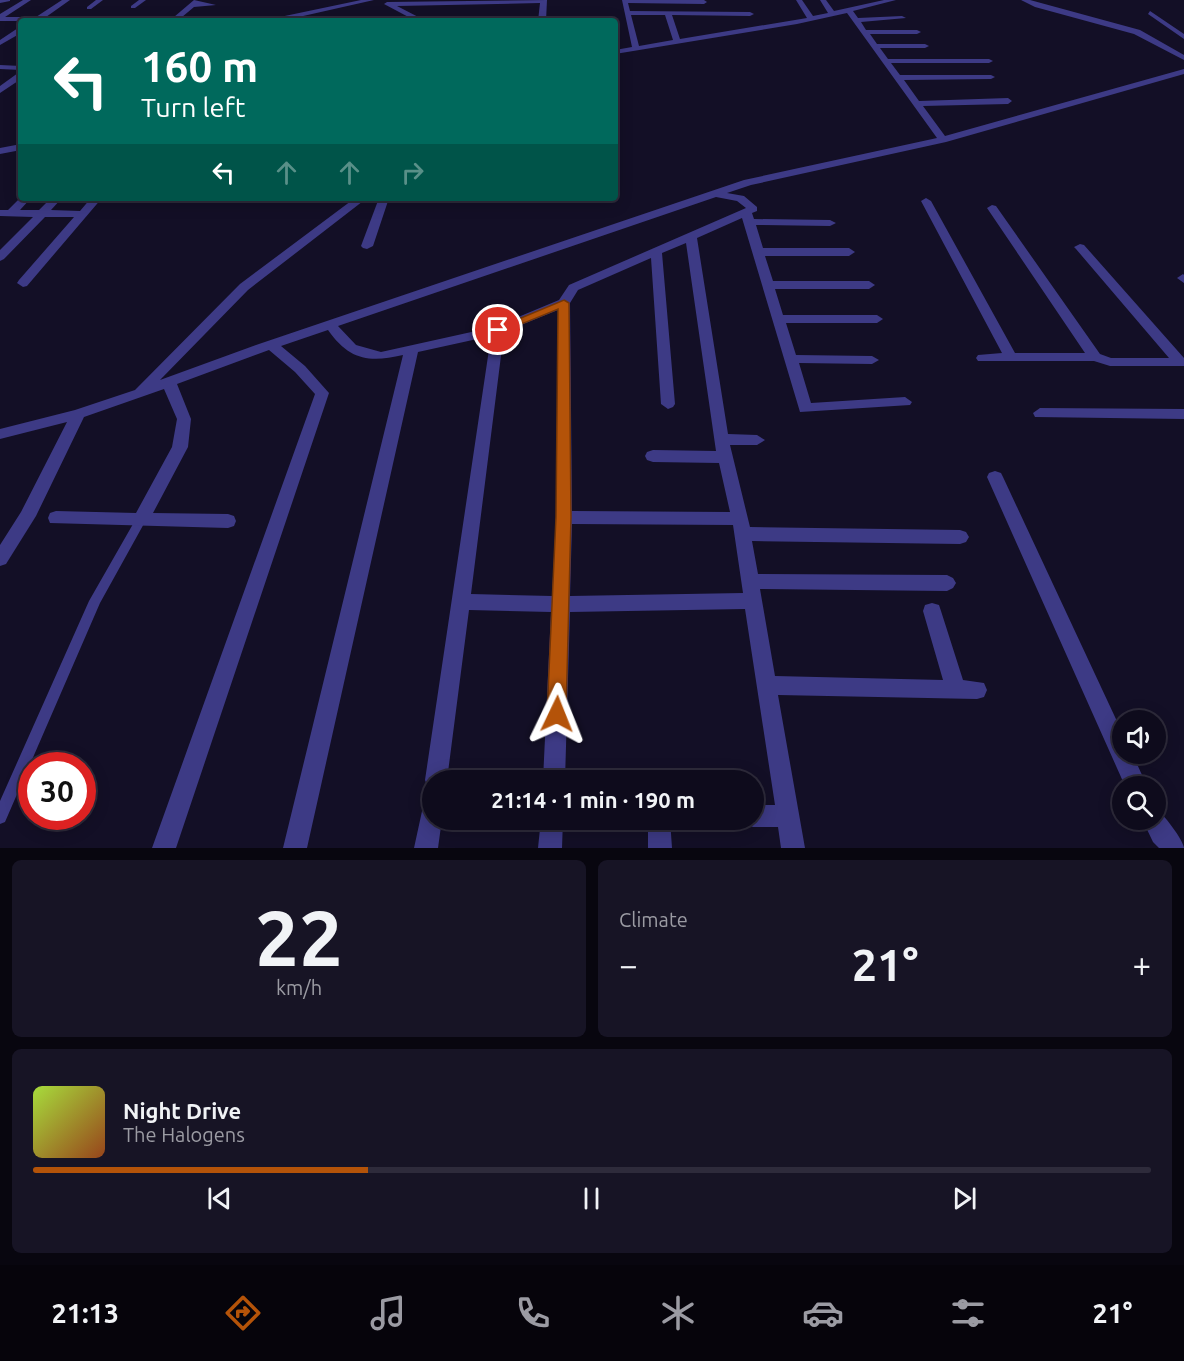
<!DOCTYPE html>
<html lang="en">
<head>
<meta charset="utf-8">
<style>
	body { margin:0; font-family:Ubuntu,sans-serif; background:#171425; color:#f1f3f6; height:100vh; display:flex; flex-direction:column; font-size:22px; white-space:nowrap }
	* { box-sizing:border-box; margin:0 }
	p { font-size:20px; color:#9b9ba3 }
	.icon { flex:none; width:33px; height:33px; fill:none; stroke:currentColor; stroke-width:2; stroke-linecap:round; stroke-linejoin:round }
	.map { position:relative; height:848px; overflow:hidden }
	.side { display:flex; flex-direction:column; gap:12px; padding:12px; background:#08060f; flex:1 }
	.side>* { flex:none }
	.banner { position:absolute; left:18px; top:18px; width:600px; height:183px; border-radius:6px; box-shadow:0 3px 15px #0003,0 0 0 2px #2e2b3b; background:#00695c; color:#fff; overflow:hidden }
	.controls { position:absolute; left:1112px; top:710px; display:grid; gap:12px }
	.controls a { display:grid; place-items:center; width:54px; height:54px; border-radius:50%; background:#0e0b1c; box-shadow:0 3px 15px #0003,0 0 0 2px #2e2b3b; font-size:30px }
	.speed { position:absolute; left:18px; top:752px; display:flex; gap:12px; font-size:30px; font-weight:700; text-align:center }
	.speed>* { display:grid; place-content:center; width:78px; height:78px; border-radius:50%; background:#0e0b1c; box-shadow:0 3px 15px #0003,0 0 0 2px #2e2b3b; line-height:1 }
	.speed .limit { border:9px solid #d22; background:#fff; color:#111 }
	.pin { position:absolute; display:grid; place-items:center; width:51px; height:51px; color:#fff; margin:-26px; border:3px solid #fff; border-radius:50%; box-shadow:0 2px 6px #0007 }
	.me { position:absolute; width:66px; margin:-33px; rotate:2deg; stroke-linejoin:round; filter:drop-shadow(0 0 4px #0008) }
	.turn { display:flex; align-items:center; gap:21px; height:126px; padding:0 24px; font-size:27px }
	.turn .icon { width:78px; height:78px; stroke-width:2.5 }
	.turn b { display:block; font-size:42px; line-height:51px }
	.lanes { display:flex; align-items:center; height:57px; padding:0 24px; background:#0003; justify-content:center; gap:30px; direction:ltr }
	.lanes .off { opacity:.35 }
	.big { font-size:45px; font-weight:700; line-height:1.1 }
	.side .widget { flex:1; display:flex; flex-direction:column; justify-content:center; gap:9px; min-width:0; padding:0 21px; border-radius:9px; background:#171425 }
	.side .dial { align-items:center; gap:0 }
	.dial b { font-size:78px; line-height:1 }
	.song { display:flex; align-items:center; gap:18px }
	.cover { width:72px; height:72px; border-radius:9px; background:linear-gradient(135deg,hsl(80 70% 55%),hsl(20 70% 35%)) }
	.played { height:6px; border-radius:3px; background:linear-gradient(90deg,#b45309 30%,#2e2b3b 30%) }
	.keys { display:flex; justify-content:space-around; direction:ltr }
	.heat { display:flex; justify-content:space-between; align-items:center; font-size:33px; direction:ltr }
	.side .tiles { flex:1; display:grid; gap:12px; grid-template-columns:1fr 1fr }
	.widget:last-child { grid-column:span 2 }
	.trip { position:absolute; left:422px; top:770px; width:342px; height:60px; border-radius:30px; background:#0e0b1c; box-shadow:0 3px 15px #0003,0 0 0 2px #2e2b3b; font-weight:700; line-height:60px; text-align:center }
	.menu { display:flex; height:96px; justify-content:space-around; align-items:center; background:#06040b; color:#9b9ba3 }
	.menu .icon { width:42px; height:42px }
	.menu .current { color:#b45309 }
	.menu b { font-size:27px; color:#f1f3f6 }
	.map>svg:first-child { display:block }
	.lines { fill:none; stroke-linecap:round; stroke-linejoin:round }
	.lane { fill:#3d3a85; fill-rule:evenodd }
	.street { fill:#3d3a85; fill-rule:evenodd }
	.route { fill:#b45309; stroke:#753606; stroke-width:1.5 }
</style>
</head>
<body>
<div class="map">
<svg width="1184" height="848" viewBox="0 0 1184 848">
	<rect width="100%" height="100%" fill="#130f26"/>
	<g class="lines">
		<path class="lane" d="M141 516 145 517 146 520 100 603 5 822 0 824V801L89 601 137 517Z"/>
		<path class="street" d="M0 0H10V1L0 3Z
			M23 0H31L5 17H36L62 0H70L46 17H174L194 0 216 5 194 7 182 17H280L361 0H374L281 21H0V14Z
			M96 0H103L91 9H87V7Z
			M139 0H146L135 8H131V6Z
			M547 0 546 21H538L540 3 397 6 426 21H416L384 4 387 2Z
			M622 0H704L707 2 704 4 628 3 630 11 750 12 754 14 750 16 672 15 680 39 807 18 796 0H802L813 16 828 13 820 0H826L834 11 884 0H896L853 11 858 18 902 16 906 18 861 22 866 30H917L921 32 917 34H870L877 44H925L929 46 925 48H880L888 59H989L993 61 989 63H891L900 75H991L995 77 991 79 904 80 919 101 1008 98 1012 101 1008 104 923 106 945 136 1184 69V74L946 142 751 185 727 193 744 196 757 207V211L752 213 754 219 830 220 836 223 830 226 756 225 763 248H849L855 252 849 256H765L773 281H869L875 285 869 289H775L783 315H877L883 319 877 323H786L796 355 872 356 879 360 872 364 799 363 811 403 905 397 912 402 910 405 800 412 742 218 697 238 728 434 757 435 765 440 757 445H730L750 527 960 530 966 532 969 537 966 542 960 544 752 541 758 574 947 575 953 578 956 583 953 588 947 591 760 589 775 676 943 680 923 611 925 605 932 603 939 605 941 611 963 680 984 683 987 690 984 697 977 699 778 695 805 848H781L778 827H753L745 824 743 819H753V805H775L745 609 570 612 565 780H543L551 612 469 610 447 780H432V789L428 788 425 780 491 336 418 352 307 848H283L403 355C369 363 349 360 328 330L281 346 305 366 329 393 176 848H152L315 394 295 372 269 350 177 384 191 419 188 447 153 513 228 514 234 516 236 521 234 526 228 528 50 523 48 518 50 513 56 511 136 513 172 447 177 419 164 389 84 417 36 516 6 564 0 566V545L21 512 67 422 0 439V429L75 410 135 390 240 284 355 198H367L248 290 160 380 256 345 744 180 937 138 847 13 797 24 615 54V50L632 47ZM631 15H665L673 40 639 46ZM716 197 737 201 746 208 569 285 559 300 494 327 381 352 356 345 338 326ZM686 243 716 451 653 450 647 452 645 456 647 460 653 462 719 463 730 512 572 511 570 303 578 290 651 258 661 404 668 409 673 407 675 404 662 253ZM558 310 556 517 552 596 471 594 504 332ZM572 524 733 525 743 593 570 596Z
			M1021 0H1030L1140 30 1184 55V60L1134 34 1035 7Z
			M1150 11 1184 34V39L1148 14Z
			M18 28H21V33L0 45V40Z
			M0 65 21 66V70L0 69Z
			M18 73H21V79L0 93V86Z
			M21 144V150L0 154V148Z
			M21 197 31 198 20 210H39L51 198H62L51 210 80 211 91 198H102L27 286 23 287 17 283 19 280 74 217H45L4 259 0 261V250L33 217 0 216V210H8Z
			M379 198H389L373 246 367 249 363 248 361 246Z
			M926 198 931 201 1015 353H1085L987 208 992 205 996 206 1100 354 1111 358H1169L1076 249 1074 247 1080 244 1084 245 1184 358V366H1110L1094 361H978L976 358 978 355 1002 353 921 201Z
			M1183 274 1184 275V283L1177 278Z
			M1040 408 1184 409V419L1035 417 1033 413Z
			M995 471 1001 473 1003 477 1122 732V753H1132L1147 786H1125L987 477 989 473Z
			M432 799V819H442L438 848H414L424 802Z
			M1155 809C1162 811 1184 841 1184 848H1159L1153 842 1142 819H1155Z
			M541 819H563L562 848H538Z
			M648 819H670L672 848H648Z"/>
	</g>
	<path class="route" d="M564 300 569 303 571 517 566 714 563 720 557 723 550 720 547 714 556 517 558 309 502 332 492 330Z"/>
</svg>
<div class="controls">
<a><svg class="icon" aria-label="sound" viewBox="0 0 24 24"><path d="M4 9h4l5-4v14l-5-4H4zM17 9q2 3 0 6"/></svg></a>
<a><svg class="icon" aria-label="search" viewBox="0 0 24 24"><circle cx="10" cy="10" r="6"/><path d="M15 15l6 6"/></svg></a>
</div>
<div class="speed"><div class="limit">30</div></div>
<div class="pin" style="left:498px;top:330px;background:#d93025"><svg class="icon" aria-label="arrive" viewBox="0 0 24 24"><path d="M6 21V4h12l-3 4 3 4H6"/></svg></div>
<svg class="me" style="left:557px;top:714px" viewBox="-20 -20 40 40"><path d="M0-17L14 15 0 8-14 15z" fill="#b45309" stroke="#fff" stroke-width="4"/></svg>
<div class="trip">21:14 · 1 min · 190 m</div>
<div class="banner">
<div class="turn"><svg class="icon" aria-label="left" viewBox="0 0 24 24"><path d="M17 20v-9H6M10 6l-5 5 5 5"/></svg><div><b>160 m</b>Turn left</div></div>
<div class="lanes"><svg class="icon" aria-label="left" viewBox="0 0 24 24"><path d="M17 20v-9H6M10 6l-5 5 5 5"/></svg><svg class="icon off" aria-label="ahead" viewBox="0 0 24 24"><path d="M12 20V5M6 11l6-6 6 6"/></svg><svg class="icon off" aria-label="ahead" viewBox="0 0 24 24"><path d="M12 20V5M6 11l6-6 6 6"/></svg><svg class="icon off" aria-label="right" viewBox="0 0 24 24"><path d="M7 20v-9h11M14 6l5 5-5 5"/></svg></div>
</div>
</div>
<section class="side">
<div class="tiles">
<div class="widget dial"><b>22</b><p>km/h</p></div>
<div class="widget"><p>Climate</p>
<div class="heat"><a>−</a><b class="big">21°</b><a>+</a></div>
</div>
<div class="widget">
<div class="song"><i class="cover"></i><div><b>Night Drive</b><p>The Halogens</p></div></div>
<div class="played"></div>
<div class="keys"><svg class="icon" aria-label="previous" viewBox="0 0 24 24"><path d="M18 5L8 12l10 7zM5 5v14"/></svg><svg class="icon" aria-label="pause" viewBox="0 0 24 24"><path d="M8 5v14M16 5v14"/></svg><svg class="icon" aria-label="next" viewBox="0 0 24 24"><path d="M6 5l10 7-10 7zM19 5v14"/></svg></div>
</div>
</div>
</section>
<nav class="menu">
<b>21:13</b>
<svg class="icon current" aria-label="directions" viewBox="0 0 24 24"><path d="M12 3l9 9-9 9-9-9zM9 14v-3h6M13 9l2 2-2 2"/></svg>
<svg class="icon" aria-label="music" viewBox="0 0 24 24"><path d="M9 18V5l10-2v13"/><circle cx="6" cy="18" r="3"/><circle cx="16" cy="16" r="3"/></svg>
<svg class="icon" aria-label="phone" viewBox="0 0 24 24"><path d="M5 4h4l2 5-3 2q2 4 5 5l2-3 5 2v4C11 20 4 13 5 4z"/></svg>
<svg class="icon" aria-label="climate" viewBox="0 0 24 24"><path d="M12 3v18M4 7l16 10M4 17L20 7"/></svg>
<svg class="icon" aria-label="car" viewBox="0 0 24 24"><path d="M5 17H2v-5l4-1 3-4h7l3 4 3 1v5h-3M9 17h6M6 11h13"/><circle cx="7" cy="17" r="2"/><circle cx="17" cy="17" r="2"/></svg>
<svg class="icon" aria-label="filters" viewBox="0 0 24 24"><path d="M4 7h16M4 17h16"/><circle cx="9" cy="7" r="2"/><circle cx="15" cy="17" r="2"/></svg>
<b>21°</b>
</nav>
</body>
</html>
